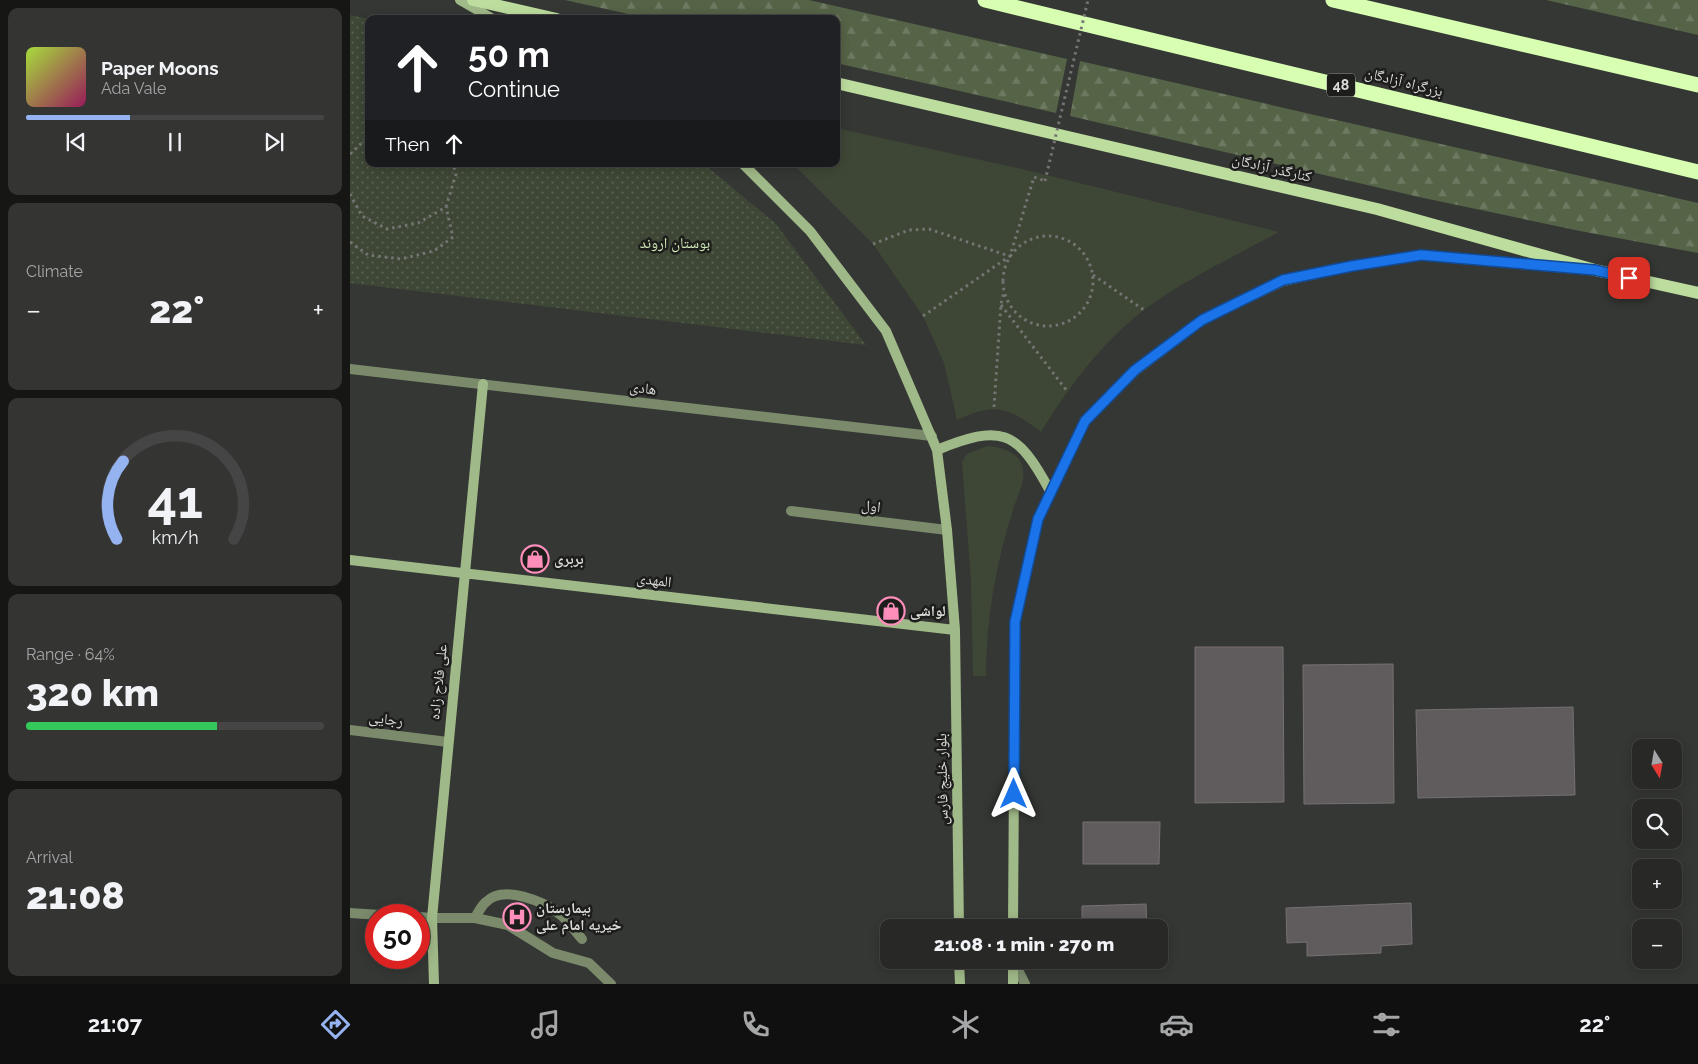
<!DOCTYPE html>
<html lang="en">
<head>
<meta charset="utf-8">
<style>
	body { margin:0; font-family:Raleway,"Noto Naskh Arabic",sans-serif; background:#343533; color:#f1f3f6; height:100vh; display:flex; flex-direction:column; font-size:19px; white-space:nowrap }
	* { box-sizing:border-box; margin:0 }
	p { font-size:16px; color:#a5a6a7 }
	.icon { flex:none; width:28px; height:28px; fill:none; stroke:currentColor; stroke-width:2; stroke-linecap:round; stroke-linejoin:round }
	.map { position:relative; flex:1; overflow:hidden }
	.sheet { display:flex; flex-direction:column; gap:8px; padding:8px; background:#161715; width:350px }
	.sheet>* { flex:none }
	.hud { position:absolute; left:15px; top:15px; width:475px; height:152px; border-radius:10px; box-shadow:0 2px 12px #0003,0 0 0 1px #444544; background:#202124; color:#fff; overflow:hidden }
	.needle { width:32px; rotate:169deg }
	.buttons { position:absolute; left:1282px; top:739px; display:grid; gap:10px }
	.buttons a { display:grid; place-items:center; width:50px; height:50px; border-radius:10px; background:#282927; box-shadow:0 2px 12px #0003,0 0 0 1px #444544; font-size:25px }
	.speed { position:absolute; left:15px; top:904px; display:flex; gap:10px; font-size:25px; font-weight:700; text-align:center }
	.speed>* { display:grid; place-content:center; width:65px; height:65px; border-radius:50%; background:#282927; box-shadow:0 2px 12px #0003,0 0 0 1px #444544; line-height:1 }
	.speed .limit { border:8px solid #d22; background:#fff; color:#111 }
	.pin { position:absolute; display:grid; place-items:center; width:42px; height:42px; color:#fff; margin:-21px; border-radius:10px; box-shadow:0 2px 8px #0006 }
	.me { position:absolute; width:55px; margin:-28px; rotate:0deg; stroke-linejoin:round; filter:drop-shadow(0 0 4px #0008) }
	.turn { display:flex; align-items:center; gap:18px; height:105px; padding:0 20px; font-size:22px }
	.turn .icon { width:65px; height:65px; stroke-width:2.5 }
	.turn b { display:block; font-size:35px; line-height:42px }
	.then { display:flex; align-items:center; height:48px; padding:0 20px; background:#0003; gap:10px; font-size:19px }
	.big { font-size:38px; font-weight:800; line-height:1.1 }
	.sheet .card { flex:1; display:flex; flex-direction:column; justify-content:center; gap:8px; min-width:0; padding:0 18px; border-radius:10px; background:#343533 }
	.sheet .dial { align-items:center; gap:0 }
	.dial svg { height:130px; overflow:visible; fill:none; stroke:#444544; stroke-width:7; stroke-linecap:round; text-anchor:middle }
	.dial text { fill:#f1f3f6; stroke:none }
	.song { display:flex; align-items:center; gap:15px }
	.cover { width:60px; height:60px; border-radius:8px; background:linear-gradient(135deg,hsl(80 70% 55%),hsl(330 70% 35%)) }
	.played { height:5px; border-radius:2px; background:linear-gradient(90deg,#95b2f1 35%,#444544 35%) }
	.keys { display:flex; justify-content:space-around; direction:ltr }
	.heat { display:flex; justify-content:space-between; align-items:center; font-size:28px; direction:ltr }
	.charge { height:8px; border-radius:4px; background:linear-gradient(90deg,#34c759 64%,#444544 0) }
	.trip { position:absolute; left:530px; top:919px; width:288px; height:50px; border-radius:10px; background:#282927; box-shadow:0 2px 12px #0003,0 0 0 1px #444544; font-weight:800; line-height:50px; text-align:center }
	.menu { display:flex; height:80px; justify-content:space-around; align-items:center; background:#101010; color:#a5a6a7 }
	.menu .icon { width:35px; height:35px }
	.menu .active { color:#95b2f1 }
	.menu b { font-size:22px; color:#f1f3f6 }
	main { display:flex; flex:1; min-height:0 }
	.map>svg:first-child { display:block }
	.grass { fill:#3e4735 }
	.forest { fill:url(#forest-firs) }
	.park { fill:url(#park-dots) }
	.building { fill:#605b5d; stroke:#767173 }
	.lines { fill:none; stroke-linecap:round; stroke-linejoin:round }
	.path { stroke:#747573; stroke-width:3; stroke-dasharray:2.5 4; stroke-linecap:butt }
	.lane { stroke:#7a8a6b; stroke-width:10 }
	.street { stroke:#7a8a6b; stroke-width:10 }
	.secondary { stroke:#a0b988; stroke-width:10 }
	.primary { stroke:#bddd9e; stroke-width:12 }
	.highway { stroke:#d7feb1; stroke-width:15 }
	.path-bridge { stroke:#747573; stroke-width:3; stroke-dasharray:2.5 4; stroke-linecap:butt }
	.route-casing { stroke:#114b97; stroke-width:12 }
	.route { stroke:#1a73e8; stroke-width:9 }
	.labels { text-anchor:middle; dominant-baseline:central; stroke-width:5; stroke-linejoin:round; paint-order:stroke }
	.shield { fill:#1d1e1c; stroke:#a2a3a1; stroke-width:1 }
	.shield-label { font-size:14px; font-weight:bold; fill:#dbdcda }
	.street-label { font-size:15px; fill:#dbdcda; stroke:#1d1e1c }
	.park-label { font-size:15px; fill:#d0ebb6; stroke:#1d1e1c }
	.poi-label { font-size:15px; font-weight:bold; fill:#dbdcda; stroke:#1d1e1c; text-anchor:start }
</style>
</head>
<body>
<main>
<section class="sheet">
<div class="card">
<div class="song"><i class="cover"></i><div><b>Paper Moons</b><p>Ada Vale</p></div></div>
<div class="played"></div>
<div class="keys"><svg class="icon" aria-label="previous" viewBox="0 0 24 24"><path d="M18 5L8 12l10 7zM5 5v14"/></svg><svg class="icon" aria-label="pause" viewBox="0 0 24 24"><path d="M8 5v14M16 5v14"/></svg><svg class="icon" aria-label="next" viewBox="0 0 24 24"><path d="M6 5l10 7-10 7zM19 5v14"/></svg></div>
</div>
<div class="card"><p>Climate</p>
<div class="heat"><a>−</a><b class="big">22°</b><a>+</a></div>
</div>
<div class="card dial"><svg viewBox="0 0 100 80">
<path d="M14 69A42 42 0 1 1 86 69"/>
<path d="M14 69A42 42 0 0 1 18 21" stroke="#95b2f1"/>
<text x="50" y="56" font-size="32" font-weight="700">41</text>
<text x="50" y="72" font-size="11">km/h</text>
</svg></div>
<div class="card"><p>Range · 64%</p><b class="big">320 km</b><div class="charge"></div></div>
<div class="card"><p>Arrival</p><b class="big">21:08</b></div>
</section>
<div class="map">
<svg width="1348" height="984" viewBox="0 0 1348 984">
	<defs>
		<pattern id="forest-firs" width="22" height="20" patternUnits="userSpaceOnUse" patternTransform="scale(1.25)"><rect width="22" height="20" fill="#556347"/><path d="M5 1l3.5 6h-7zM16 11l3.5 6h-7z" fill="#6d7961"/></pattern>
		<pattern id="park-dots" width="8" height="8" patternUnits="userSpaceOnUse" patternTransform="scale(1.25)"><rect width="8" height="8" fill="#3e4735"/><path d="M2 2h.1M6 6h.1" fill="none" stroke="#596152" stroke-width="1.8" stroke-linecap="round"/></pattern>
	</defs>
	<rect width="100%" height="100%" fill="#353734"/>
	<path class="grass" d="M486 128 676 170 929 232C884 257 835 279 794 310 751 343 719 387 691 432 658 407 645 402 607 420L594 363 573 316 523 244 443 164H486Z
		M637 446C650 447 667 451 672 465 677 480 667 496 663 510 646 563 636 619 636 676H623L621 581 612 462 617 454Z"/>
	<path class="forest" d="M215 0H459L717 59 706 113 486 63V19H301Z
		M1196 0H1348V35Z
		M730 61 1348 203V253L1230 231 1069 197 720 116Z"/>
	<path class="park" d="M0 15 19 19V164H354L426 224 516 345 0 283Z"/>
	<path class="building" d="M845 647H933L934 802 845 803Z
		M1043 664 1044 803 954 804 953 665Z
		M1223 707 1225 795 1068 798 1066 710Z
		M733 822H810L809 864H733Z
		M1061 903 1062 944 1031 946V953L957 956V942L937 943 936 908Z
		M796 904 797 928H732V906Z"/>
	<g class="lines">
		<path class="path" d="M0 154 19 136
			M0 194 12 216 37 229 68 223 96 207 106 174 103 164
			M653 281a45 45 0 1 1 90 0a45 45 0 1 1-90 0Z
			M0 242 18 255 51 259 84 251 103 237 96 207
			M523 244 559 230 579 229 659 256
			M743 275 794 310
			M651 305 717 391
			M573 316 660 256 684 177 695 181
			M644 407 651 304 654 292"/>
		<path class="lane" d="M82 918H125L158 925 203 953 239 963 261 984
			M125 918C128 913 131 906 136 902 154 884 195 902 211 915 219 922 225 931 232 939
			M663 960 675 984"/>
		<path class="street" d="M0 369 582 436
			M441 511 597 530
			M0 730 98 742
			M0 913 30 915
			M69 917 82 918"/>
		<path class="secondary" d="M110 0 143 19
			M393 164 460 231 536 331 587 450 597 530 605 630 609 928
			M587 450C651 424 667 429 700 491
			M0 560 605 630
			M663 928 665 622 688 519 735 421 785 371 852 320 933 281 1001 266 1071 255 1227 269
			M609 960 610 984
			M84 984 82 918 133 384
			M663 984V960"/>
		<path class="primary" d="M123 0 207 19
			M486 83 1027 209 1245 270 1348 293"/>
		<path class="highway" d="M635 0 1348 172
			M983 0 1348 85"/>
		<path class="path-bridge" d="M695 181 738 0"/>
	</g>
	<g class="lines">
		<g class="route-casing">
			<path id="route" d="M664 794 665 622 688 519 735 421 785 370 852 320 933 280 1002 266 1071 255 1245 270 1279 278"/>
		</g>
		<use href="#route" class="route"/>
	</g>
	<defs>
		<g id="shop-ring" transform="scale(1.4375)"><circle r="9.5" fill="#1d1e1c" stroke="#ff8eba" stroke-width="1.5"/><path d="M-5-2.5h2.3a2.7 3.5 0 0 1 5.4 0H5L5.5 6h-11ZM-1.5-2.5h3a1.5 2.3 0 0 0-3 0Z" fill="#ff8eba"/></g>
		<g id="hospital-ring" transform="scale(1.4375)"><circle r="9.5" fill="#1d1e1c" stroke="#ff8eba" stroke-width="1.5"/><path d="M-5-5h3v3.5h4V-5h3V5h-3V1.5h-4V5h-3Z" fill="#ff8eba"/></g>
	</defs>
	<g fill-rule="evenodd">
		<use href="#shop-ring" x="185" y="559"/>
		<use href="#shop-ring" x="541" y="611"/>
		<use href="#hospital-ring" x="167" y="917"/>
	</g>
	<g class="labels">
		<rect class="shield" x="977" y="73.5" width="28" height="23" rx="4"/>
		<g class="shield-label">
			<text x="991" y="85">48</text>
		</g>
		<g class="street-label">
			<text transform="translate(1054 82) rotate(14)">بزرگراه آزادگان</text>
			<text transform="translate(922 168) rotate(13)">کنارگذر آزادگان</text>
			<text transform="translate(293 388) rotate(7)">هادی</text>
			<text transform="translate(521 506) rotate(7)">اول</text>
			<text transform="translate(304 580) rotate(7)">المهدی</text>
			<text transform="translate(88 682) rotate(-84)">علی فلاح زاده</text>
			<text transform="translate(36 719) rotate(7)">رجایی</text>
			<text transform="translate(592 779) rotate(-91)">بلوار خلیج فارس</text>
		</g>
		<g class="park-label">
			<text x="325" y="243">بوستان اروند</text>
		</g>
		<g class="poi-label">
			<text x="204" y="559">بربری</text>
			<text x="560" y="611">لواشی</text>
			<text x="186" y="908">بیمارستان<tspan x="186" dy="17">خیریه امام علی</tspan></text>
		</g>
	</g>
</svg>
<div class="buttons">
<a><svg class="needle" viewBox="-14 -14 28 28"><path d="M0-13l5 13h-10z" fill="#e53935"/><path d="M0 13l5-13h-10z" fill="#a5a6a7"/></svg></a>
<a><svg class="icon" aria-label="search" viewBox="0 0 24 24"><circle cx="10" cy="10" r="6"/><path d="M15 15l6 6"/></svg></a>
<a>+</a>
<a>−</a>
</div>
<div class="speed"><div class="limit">50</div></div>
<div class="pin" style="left:1279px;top:278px;background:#d93025"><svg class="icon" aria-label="arrive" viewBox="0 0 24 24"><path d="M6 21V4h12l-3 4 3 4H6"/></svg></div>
<svg class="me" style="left:664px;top:794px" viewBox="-20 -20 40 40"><path d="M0-17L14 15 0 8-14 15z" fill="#1a73e8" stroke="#fff" stroke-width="4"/></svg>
<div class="trip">21:08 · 1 min · 270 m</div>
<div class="hud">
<div class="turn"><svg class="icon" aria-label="ahead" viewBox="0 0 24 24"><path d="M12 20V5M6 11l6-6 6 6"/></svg><div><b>50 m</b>Continue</div></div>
<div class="then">Then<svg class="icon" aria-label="ahead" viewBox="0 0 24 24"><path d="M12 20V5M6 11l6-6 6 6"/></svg></div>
</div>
</div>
</main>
<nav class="menu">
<b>21:07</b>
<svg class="icon active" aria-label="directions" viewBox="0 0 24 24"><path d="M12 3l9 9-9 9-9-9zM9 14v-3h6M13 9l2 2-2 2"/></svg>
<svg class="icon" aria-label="music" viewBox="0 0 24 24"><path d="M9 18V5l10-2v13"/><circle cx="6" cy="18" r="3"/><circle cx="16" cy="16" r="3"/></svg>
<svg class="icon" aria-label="phone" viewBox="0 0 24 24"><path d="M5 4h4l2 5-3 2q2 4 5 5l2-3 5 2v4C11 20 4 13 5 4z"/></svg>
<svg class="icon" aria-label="climate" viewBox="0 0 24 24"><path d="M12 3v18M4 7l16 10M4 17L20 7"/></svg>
<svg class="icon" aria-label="car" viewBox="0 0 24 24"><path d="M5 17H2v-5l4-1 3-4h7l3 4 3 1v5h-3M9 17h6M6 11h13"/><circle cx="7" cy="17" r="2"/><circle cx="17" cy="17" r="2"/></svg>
<svg class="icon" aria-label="filters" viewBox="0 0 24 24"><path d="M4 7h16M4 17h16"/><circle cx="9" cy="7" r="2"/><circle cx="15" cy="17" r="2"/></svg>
<b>22°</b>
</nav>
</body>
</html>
